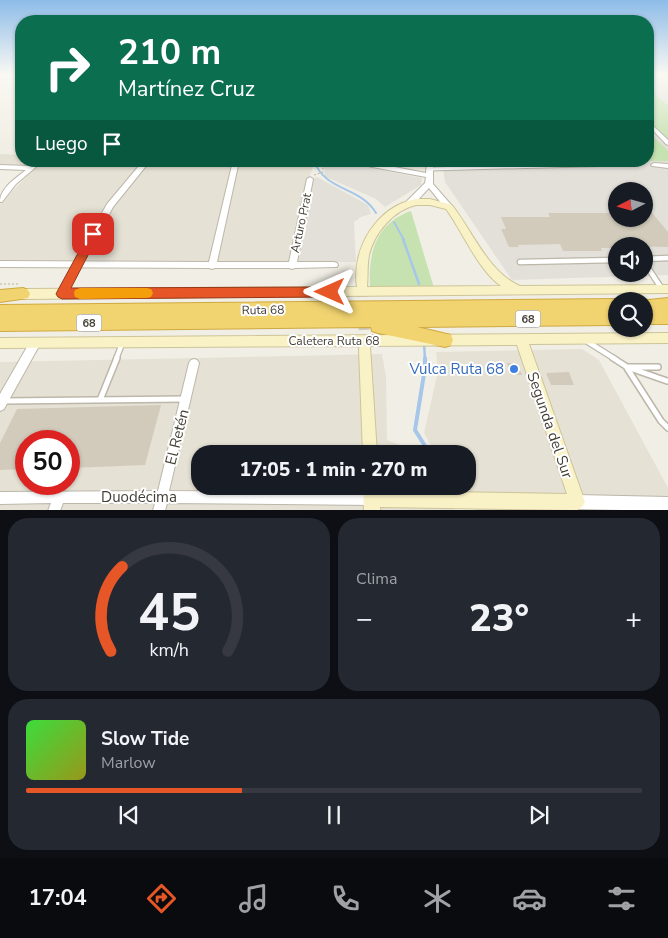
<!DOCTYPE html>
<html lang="es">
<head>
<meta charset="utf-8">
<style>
	body { margin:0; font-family:"Nunito Sans",sans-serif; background:#242831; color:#f1f3f6; height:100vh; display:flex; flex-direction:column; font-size:19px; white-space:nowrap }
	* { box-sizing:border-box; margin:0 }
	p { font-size:16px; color:#9ea1a6 }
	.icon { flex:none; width:28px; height:28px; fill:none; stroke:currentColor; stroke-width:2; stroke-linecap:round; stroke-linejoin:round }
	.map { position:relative; height:510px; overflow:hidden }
	.drawer { display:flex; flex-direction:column; gap:8px; padding:8px; background:#0d0f14; flex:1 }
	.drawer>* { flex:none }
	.guide { position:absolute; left:15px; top:15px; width:639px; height:152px; border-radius:20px; box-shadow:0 1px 4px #0004; background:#0b6e4f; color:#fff; overflow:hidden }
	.needle { width:32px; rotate:264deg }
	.fabs { position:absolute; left:608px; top:182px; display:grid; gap:10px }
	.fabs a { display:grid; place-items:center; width:45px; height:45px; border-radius:50%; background:#171b24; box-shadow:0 1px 4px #0004; font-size:25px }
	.speed { position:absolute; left:15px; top:430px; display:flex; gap:10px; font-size:25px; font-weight:700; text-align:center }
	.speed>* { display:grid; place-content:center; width:65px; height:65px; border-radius:50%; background:#171b24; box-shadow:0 1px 4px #0004; line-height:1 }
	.speed .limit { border:8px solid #d22; background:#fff; color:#111 }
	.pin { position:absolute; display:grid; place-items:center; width:42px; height:42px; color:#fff; margin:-21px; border-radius:10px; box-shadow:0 2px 8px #0006 }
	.me { position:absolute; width:55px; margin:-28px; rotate:270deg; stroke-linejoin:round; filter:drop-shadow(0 0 4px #0008) }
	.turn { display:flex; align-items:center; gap:18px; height:105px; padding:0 20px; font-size:22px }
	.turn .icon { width:65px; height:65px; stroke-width:2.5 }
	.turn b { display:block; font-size:35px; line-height:42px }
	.then { display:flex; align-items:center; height:48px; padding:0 20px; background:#0003; gap:10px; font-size:19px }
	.big { font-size:38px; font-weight:800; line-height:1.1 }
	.drawer .card { flex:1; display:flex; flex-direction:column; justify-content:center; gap:8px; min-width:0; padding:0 18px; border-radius:20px; background:#242831 }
	.drawer .dial { align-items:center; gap:0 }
	.dial svg { height:130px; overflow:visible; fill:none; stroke:#363941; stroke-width:7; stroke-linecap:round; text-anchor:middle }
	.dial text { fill:#f1f3f6; stroke:none }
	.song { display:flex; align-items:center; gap:15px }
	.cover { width:60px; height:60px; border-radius:8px; background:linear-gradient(135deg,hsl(120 70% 55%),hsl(60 70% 35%)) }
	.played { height:5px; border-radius:2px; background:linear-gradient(90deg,#e75626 35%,#363941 35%) }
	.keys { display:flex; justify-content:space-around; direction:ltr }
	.heat { display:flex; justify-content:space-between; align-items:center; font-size:28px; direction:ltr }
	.drawer .tiles { flex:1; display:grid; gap:8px; grid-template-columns:1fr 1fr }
	.card:last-child { grid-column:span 2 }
	.trip { position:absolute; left:191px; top:445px; width:285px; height:50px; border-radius:20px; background:#171b24; box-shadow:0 1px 4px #0004; font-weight:800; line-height:50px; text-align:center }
	.dock { display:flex; height:80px; justify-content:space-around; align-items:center; background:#090b0e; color:#9ea1a6 }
	.dock .icon { width:35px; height:35px }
	.dock .current { color:#e75626 }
	.dock b { font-size:22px; color:#f1f3f6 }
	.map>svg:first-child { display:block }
	.residential { fill:#e5e1d4; fill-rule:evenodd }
	.industrial { fill:#e3e0da; fill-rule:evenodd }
	.green { fill:#c7e2b1 }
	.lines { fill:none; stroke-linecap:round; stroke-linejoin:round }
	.stream-far2 { stroke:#a6c7e9; stroke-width:2 }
	.stream-far1 { stroke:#a6c7e9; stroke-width:2.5 }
	.stream { stroke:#a6c7e9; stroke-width:4 }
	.building { fill:#d2cbbc }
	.secondary-tunnel { stroke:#ceccc2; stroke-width:11; stroke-dasharray:11 5.5; stroke-linecap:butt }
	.service-far2-casing { stroke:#bcb7a9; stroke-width:5 }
	.service-far1-casing { stroke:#bcb7a9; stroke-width:7 }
	.service-casing { stroke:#bcb7a9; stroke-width:8 }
	.minor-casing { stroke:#bcb7a9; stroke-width:2 }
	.tertiary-casing { stroke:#bcb7a9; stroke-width:2 }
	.secondary-casing { stroke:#cdc498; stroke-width:2 }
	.motorway-casing { stroke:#cfa941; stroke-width:2 }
	.path { stroke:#bcb49b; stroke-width:1; stroke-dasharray:2 2; stroke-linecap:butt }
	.service-far2 { stroke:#fff; stroke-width:3 }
	.service-far1 { stroke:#fff; stroke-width:4.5 }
	.service { stroke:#fff; stroke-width:5 }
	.minor { fill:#fff; fill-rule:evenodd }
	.tertiary { fill:#fff; fill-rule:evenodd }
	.secondary { fill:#faf2c7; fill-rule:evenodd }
	.motorway { fill:#f1d370; fill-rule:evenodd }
	.route { fill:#e75626; stroke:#963819 }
	.slow { fill:#f59e0b }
	.shop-dot { fill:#3f7fe0; stroke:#fff; stroke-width:2 }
	.labels { text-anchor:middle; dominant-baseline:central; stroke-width:4; stroke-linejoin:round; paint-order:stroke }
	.shield { fill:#fff; stroke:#7b7972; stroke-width:1 }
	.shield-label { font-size:11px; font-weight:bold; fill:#433f35 }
	.street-label { font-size:12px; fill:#433f35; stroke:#fff }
	.near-shop-label { font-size:15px; fill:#366cbe; stroke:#fff; text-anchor:end }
	.near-street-label { font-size:15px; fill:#433f35; stroke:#fff }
</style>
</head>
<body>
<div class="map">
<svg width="668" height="511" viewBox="0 0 668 511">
	<rect width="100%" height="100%" fill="#f1efe5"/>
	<path class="residential" d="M0 154 21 155V161H35L29 165 0 164Z
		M45 161H315L304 192 289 263 0 260V204L31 172Z
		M582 349 599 360 668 488V510H475L459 486H468V454H436L424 433 438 371 436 352Z
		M382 354 386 377 387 440 416 451 418 454H200V486H442L455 510H0V362ZM26 441H69V484H26Z"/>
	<path class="industrial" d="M648 74H668V275L512 280 445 182 442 161H648ZM616 191H644V219H616ZM616 246H644V274H616Z
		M325 161H335L422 178 421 185 385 207 376 199 324 176Z
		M317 177 368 205 371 214 361 217 354 222 356 262H297L313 179Z"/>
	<path class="green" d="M648 92H652L668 105V140L648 121Z
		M648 131 668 151V161H648Z
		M411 211 434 288 370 287C368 253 376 223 411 211Z"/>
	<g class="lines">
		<path class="stream-far2" d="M314 161C326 192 360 186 376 213
			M394 222 404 240"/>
		<path class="stream-far1" d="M403 239 419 284
			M424 343 425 359"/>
		<path class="stream" d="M425 358V368L415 430 430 454
			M449 486 453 494"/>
	</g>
	<path class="building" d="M644 209H649L668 232V247L616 246V248H601L602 251H563L560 244 518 245 519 247H509L501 229H506L501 217H550L548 213H616V219H644Z
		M507 363H517L522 375H511Z
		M569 372 574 385H551L546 373Z
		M161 405 145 465 69 468V441H26V469L0 470V443L17 409Z"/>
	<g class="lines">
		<path class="secondary-tunnel" d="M362 286 365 348"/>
		<g class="service-far2-casing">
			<path id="service-far2" d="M430 169 618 164"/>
		</g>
		<g class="service-far1-casing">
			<path id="service-far1" d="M644 259 668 258
				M520 262 616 260
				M644 262 662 289
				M588 342 615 359
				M116 359 122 344"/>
		</g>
		<g class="service-casing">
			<path id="service" d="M613 358 627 367 667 381
				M629 367H658
				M627 368 661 421 668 428
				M100 400 117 358
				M4 401 184 399"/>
		</g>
		<g class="minor-casing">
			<path id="minor" d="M648 121 668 140V145L666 144 648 125Z
				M36 161H43L16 184 2 202H0C0 188 16 178 26 170L0 169V165L30 166Z
				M233 161H239L217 262H289L307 179 310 177 313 179 297 262H334L337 263 338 265 337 267 295 268 292 269 289 268H215L212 269 209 268 0 267V261L209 262Z
				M654 163 668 164V168L652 166 651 165Z
				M194 359 197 360 199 363 169 491 372 493 376 495 378 499 376 503 372 505 167 503 165 511H153L155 503H63L60 511H48L51 503 0 504V492L158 491 189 363 191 360Z"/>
		</g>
		<g class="tertiary-casing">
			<path id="tertiary" d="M143 161H150L113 207 65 296 62 297 59 296 57 293 59 290 107 204Z
				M348 161H363L426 173 427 161H433V184L453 207 452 209H446L429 188 413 205H407L406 203 407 201 425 183 426 177 351 163Z
				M35 338 39 340 40 343 39 346 4 409 0 411V394L31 340Z
				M577 495 668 497V511L577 509 572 507 570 502 572 497Z"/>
		</g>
		<g class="secondary-casing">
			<path id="secondary" d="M416 199H430L452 205C473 232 488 272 520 286L668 285V293L23 299 19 297 18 294 19 291 23 289 357 287C351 249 377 206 416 199ZM416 205H430L446 209C463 232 478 270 501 286L367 287C368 276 367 266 369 255 374 234 393 210 416 205Z
				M668 333V343L529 344 585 502 582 507 577 510 380 507V511H364L363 486H379V491L567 494 517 345 370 346 377 454H363L359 349 360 346 0 348V338Z"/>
		</g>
		<g class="motorway-casing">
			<path id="motorway" d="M23 288 28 290 30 294 28 298 0 302V290Z
				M668 298V324H644V301H639Z
				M616 299 621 301H616V325L417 327 451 335 453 340 451 345 445 347 378 333 372 331 371 327 0 331V305Z"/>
		</g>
		<path class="path" d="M314 175 323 172V161
			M0 284H19"/>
		<use href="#service-far2" class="service-far2"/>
		<use href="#service-far1" class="service-far1"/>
		<use href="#service" class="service"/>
		<use href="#minor" class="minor"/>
		<use href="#tertiary" class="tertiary"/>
		<use href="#secondary" class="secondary"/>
		<use href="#motorway" class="motorway"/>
	</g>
	<linearGradient id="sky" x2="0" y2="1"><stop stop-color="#8dbce8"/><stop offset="0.51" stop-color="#f9f8f3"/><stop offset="1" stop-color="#f9f8f3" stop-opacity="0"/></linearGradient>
	<rect width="668" height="145" fill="url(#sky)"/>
	<path class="route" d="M93 230 99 234 71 288 330 287 334 288 336 292 334 296 330 297 62 299 58 297 56 294 58 290 90 231Z"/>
	<path class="slow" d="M80 288H147L151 289 153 293 151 297 147 298 80 299 75 297 74 293 75 290Z"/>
	<circle class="shop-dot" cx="514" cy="369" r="5"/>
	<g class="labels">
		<g class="shield">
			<rect x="515.5" y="310.5" width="25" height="17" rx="4"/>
			<rect x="76.5" y="314.5" width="25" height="17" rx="4"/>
		</g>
		<g class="shield-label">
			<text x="528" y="319">68</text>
			<text x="89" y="323">68</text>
		</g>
		<g class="street-label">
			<text transform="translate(301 223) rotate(-78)">Arturo Prat</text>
			<text transform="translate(263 310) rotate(-1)">Ruta 68</text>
			<text x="334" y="341">Caletera Ruta 68</text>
		</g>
		<g class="near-shop-label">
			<text x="504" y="369">Vulca Ruta 68</text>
		</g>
		<g class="near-street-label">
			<text transform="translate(550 425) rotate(71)">Segunda del Sur</text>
			<text transform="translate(177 437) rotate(-76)">El Retén</text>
			<text x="139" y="497">Duodécima</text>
		</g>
	</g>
</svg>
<div class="fabs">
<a><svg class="needle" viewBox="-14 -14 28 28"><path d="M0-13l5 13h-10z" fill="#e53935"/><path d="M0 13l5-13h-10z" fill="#9ea1a6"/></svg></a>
<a><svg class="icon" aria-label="sound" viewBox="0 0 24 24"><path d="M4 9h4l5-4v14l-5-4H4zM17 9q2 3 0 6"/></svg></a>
<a><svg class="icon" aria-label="search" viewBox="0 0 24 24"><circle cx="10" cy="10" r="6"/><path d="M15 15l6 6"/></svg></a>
</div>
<div class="speed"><div class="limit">50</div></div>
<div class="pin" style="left:93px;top:234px;background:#d93025"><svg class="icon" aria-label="arrive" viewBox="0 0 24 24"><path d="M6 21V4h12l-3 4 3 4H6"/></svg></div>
<svg class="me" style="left:330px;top:292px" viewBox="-20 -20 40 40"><path d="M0-17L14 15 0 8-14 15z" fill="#e75626" stroke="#fff" stroke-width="4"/></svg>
<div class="trip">17:05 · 1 min · 270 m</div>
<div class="guide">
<div class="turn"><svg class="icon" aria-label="right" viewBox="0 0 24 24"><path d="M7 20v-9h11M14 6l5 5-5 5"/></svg><div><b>210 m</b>Martínez Cruz</div></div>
<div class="then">Luego<svg class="icon" aria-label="arrive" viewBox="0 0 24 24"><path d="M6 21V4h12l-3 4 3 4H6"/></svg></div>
</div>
</div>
<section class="drawer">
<div class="tiles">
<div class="card dial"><svg viewBox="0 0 100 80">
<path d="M14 69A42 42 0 1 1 86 69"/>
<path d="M14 69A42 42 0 0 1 21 17" stroke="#e75626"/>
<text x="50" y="56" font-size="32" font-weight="700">45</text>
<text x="50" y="72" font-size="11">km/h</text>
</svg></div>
<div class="card"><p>Clima</p>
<div class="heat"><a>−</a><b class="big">23°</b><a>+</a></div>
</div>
<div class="card">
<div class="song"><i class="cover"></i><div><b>Slow Tide</b><p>Marlow</p></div></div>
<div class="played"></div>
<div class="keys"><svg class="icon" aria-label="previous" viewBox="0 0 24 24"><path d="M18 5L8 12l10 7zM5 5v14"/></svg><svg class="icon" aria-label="pause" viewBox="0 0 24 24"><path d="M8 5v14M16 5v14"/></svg><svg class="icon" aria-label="next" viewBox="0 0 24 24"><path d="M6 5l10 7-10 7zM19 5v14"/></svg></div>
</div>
</div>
</section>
<nav class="dock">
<b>17:04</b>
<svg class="icon current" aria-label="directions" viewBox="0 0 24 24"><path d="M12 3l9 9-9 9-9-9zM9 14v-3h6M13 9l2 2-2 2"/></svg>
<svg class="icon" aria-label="music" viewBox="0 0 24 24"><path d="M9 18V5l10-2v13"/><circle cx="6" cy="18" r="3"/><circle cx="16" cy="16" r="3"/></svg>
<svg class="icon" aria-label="phone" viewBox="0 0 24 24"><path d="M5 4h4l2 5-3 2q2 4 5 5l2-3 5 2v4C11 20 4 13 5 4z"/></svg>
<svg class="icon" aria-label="climate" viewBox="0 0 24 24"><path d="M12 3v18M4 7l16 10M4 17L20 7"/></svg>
<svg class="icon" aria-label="car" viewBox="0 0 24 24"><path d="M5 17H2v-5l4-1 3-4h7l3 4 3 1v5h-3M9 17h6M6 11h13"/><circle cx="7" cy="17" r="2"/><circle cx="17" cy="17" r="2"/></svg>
<svg class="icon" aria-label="filters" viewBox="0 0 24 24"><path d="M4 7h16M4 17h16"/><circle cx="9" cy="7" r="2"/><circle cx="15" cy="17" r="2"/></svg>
</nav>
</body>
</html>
